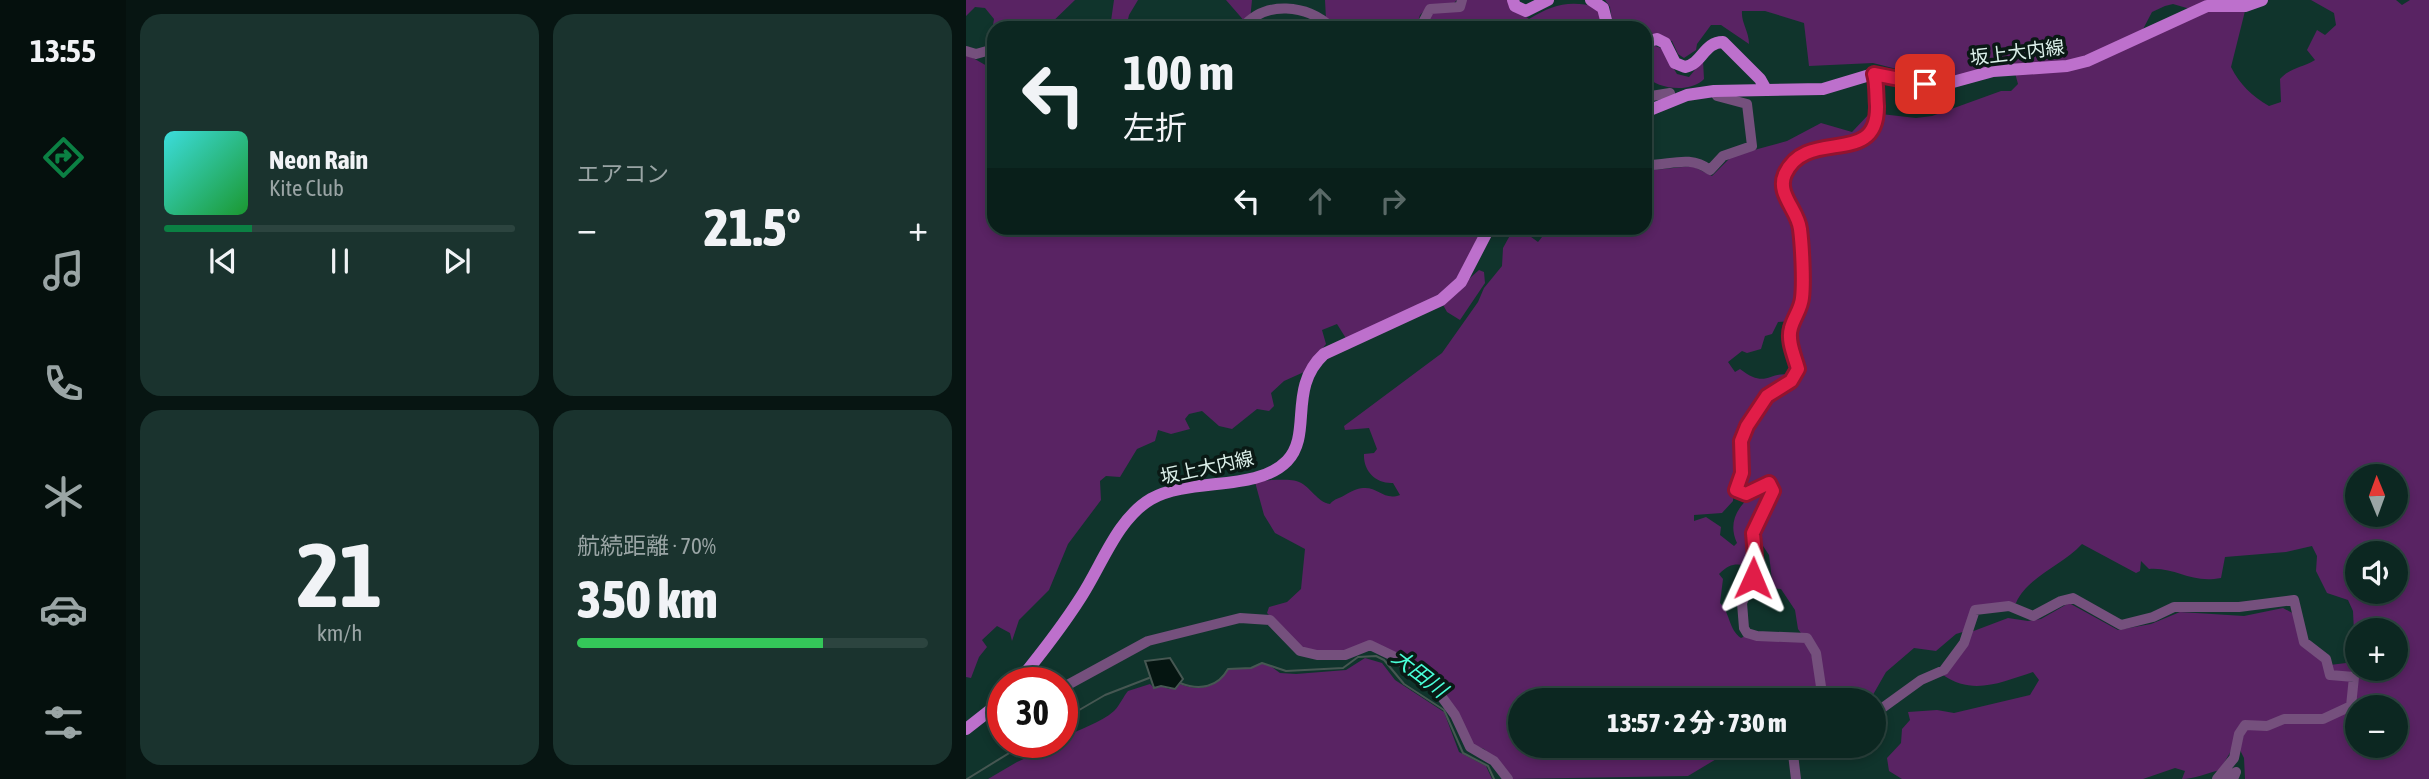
<!DOCTYPE html>
<html lang="ja">
<head>
<meta charset="utf-8">
<style>
	body { margin:0; font-family:"Asap Condensed","Noto Sans JP",sans-serif; background:#1a332e; color:#f1f3f6; height:100vh; display:flex; flex-direction:column; font-size:26px; white-space:nowrap }
	* { box-sizing:border-box; margin:0 }
	p { font-size:23px; color:#9aa5a5 }
	.icon { flex:none; width:38px; height:38px; fill:none; stroke:currentColor; stroke-width:2; stroke-linecap:round; stroke-linejoin:round }
	.map { position:relative; flex:1; overflow:hidden }
	.details { display:flex; flex-direction:column; gap:14px; padding:14px; background:#071512; width:840px }
	.details>* { flex:none }
	.guide { position:absolute; left:21px; top:21px; width:665px; height:214px; border-radius:21px; box-shadow:0 4px 10px #0003,0 0 0 2px #2c443f; background:#0c2721; color:#f1f3f6; overflow:hidden }
	.needle { width:46px; rotate:359deg }
	.buttons { position:absolute; left:1379px; top:464px; display:grid; gap:14px }
	.buttons a { display:grid; place-items:center; width:63px; height:63px; border-radius:50%; background:#0c2721; box-shadow:0 4px 10px #0003,0 0 0 2px #2c443f; font-size:35px }
	.speed { position:absolute; left:21px; top:667px; display:flex; gap:14px; font-size:35px; font-weight:700; text-align:center }
	.speed>* { display:grid; place-content:center; width:91px; height:91px; border-radius:50%; background:#0c2721; box-shadow:0 4px 10px #0003,0 0 0 2px #2c443f; line-height:1 }
	.speed .limit { border:10px solid #d22; background:#fff; color:#111 }
	.pin { position:absolute; display:grid; place-items:center; width:60px; height:60px; color:#fff; margin:-30px; border-radius:14px; box-shadow:0 4px 10px #0006 }
	.me { position:absolute; width:77px; margin:-38px; rotate:1deg; stroke-linejoin:round; filter:drop-shadow(0 0 5px #0008) }
	.turn { display:flex; align-items:center; gap:24px; height:147px; padding:0 21px; font-size:32px }
	.turn .icon { width:91px; height:91px; stroke-width:2.5 }
	.turn b { display:block; font-size:49px; line-height:60px }
	.lanes { display:flex; align-items:center; height:66px; padding:0 21px; background:#0003; justify-content:center; gap:35px; direction:ltr }
	.lanes .off { opacity:.35 }
	.big { font-size:52px; font-weight:800; line-height:1.1 }
	.details .tile { flex:1; display:flex; flex-direction:column; justify-content:center; gap:10px; min-width:0; padding:0 24px; border-radius:21px; background:#1a332e }
	.details .dial { align-items:center; gap:0 }
	.dial b { font-size:91px; line-height:1 }
	.song { display:flex; align-items:center; gap:21px }
	.cover { width:84px; height:84px; border-radius:10px; background:linear-gradient(135deg,hsl(180 70% 55%),hsl(130 70% 35%)) }
	.played { height:7px; border-radius:4px; background:linear-gradient(90deg,#0b8043 25%,#2c443f 25%) }
	.keys { display:flex; justify-content:space-around; direction:ltr }
	.heat { display:flex; justify-content:space-between; align-items:center; font-size:38px; direction:ltr }
	.charge { height:10px; border-radius:5px; background:linear-gradient(90deg,#34c759 70%,#2c443f 0) }
	.details .tiles { flex:1; display:grid; gap:14px; grid-template-columns:repeat(2,1fr) }
	.trip { position:absolute; left:542px; top:688px; width:378px; height:70px; border-radius:35px; background:#0c2721; box-shadow:0 4px 10px #0003,0 0 0 2px #2c443f; font-weight:800; line-height:70px; text-align:center }
	main { display:flex; flex:1; min-height:0 }
	.menu { display:flex; flex-direction:column; width:126px; justify-content:space-around; align-items:center; background:#05100d; color:#9aa5a5 }
	.menu .icon { width:49px; height:49px }
	.menu .active { color:#0b8043 }
	.menu b { font-size:32px; color:#f1f3f6 }
	.map>svg:first-child { display:block }
	.green { fill:#592363; fill-rule:evenodd }
	.water { fill:#051511; stroke:#465752; stroke-width:2 }
	.lines { fill:none; stroke-linecap:round; stroke-linejoin:round }
	.stream { stroke:#465752; stroke-width:2 }
	.minor { stroke:#75507d; stroke-width:10 }
	.major { stroke:#bd70cc; stroke-width:12 }
	.route-casing { stroke:#92132f; stroke-width:18 }
	.route { stroke:#e11d48; stroke-width:12 }
	.labels { text-anchor:middle; dominant-baseline:central; stroke-width:7; stroke-linejoin:round; paint-order:stroke }
	.street-label { font-size:19px; fill:#dcf0ea; stroke:#0a1915 }
	.water-label { font-size:21px; font-style:italic; fill:#49ffd9; stroke:#0a1915 }
</style>
</head>
<body>
<main>
<nav class="menu">
<b>13:55</b>
<svg class="icon active" aria-label="directions" viewBox="0 0 24 24"><path d="M12 3l9 9-9 9-9-9zM9 14v-3h6M13 9l2 2-2 2"/></svg>
<svg class="icon" aria-label="music" viewBox="0 0 24 24"><path d="M9 18V5l10-2v13"/><circle cx="6" cy="18" r="3"/><circle cx="16" cy="16" r="3"/></svg>
<svg class="icon" aria-label="phone" viewBox="0 0 24 24"><path d="M5 4h4l2 5-3 2q2 4 5 5l2-3 5 2v4C11 20 4 13 5 4z"/></svg>
<svg class="icon" aria-label="climate" viewBox="0 0 24 24"><path d="M12 3v18M4 7l16 10M4 17L20 7"/></svg>
<svg class="icon" aria-label="car" viewBox="0 0 24 24"><path d="M5 17H2v-5l4-1 3-4h7l3 4 3 1v5h-3M9 17h6M6 11h13"/><circle cx="7" cy="17" r="2"/><circle cx="17" cy="17" r="2"/></svg>
<svg class="icon" aria-label="filters" viewBox="0 0 24 24"><path d="M4 7h16M4 17h16"/><circle cx="9" cy="7" r="2"/><circle cx="15" cy="17" r="2"/></svg>
</nav>
<section class="details">
<div class="tiles">
<div class="tile">
<div class="song"><i class="cover"></i><div><b>Neon Rain</b><p>Kite Club</p></div></div>
<div class="played"></div>
<div class="keys"><svg class="icon" aria-label="previous" viewBox="0 0 24 24"><path d="M18 5L8 12l10 7zM5 5v14"/></svg><svg class="icon" aria-label="pause" viewBox="0 0 24 24"><path d="M8 5v14M16 5v14"/></svg><svg class="icon" aria-label="next" viewBox="0 0 24 24"><path d="M6 5l10 7-10 7zM19 5v14"/></svg></div>
</div>
<div class="tile"><p>エアコン</p>
<div class="heat"><a>−</a><b class="big">21.5°</b><a>+</a></div>
</div>
<div class="tile dial"><b>21</b><p>km/h</p></div>
<div class="tile"><p>航続距離 · 70%</p><b class="big">350 km</b><div class="charge"></div></div>
</div>
</section>
<div class="map">
<svg width="1463" height="779" viewBox="0 0 1463 779">
	<rect width="100%" height="100%" fill="#10342c"/>
	<path class="green" d="M0 0H109L80 28H28V39L25 38 28 19 19 8 9 7 0 16Z
		M148 0H172L163 15 160 28H144Z
		M260 0H286L284 20 280 23Z
		M359 0H491L487 4 462 7 454 15 450 28H369L360 19Z
		M499 0H545L547 8 563 19C587 5 601 0 632 7L639 28H457L461 13 496 11Z
		M639 0H1282L1224 9 1207 4 1199 6 1186 12 1175 33 1120 59 974 80 907 63 843 66 838 23 799 11H776C775 23 783 31 783 44L755 25H745L731 44 730 50 718 58 712 54 706 41 679 34V28H647L644 7Z
		M1345 0H1430L1436 5 1444 0H1463V779H1279L1278 758 1274 750 1279 728 1378 713 1390 680 1366 674 1364 665 1380 663 1389 655 1387 611 1382 600 1361 593 1350 571 1351 556 1346 546 1320 552 1259 557 1255 578C1224 584 1211 567 1183 569L1175 561 1174 571 1170 573 1116 544C1096 566 1062 576 1050 603L1014 606 1000 631 990 634 970 651 948 648 920 672 904 700H859L854 660 832 629 829 610 815 589 807 588 803 555 795 543 789 541 808 490 779 485C783 473 778 464 779 452 780 416 804 397 832 378L827 333 836 309 837 226C835 212 821 200 820 186 819 181 823 176 826 171 851 138 906 163 915 114L950 118 966 116 1035 91H1045L1052 84 1049 73 1101 68 1239 9 1279 11 1265 67C1274 85 1286 96 1303 106L1315 102 1314 79C1325 67 1336 68 1349 60L1341 50 1351 30 1359 35 1370 25 1368 13ZM1391 476H1430V514H1391ZM1391 553H1430V592H1391ZM1391 630H1430V668H1391ZM1391 707H1430V746H1391Z
		M686 45 695 48 711 74 723 77 737 60 738 79C725 93 691 90 679 75V46Z
		M0 54 28 70V228H517L489 283 472 296 381 340 371 324 356 330 360 344 338 372 318 381 305 393 308 406 303 411 291 409 266 429 253 426 236 411 223 414 219 419 224 429 205 434 192 430 189 441 171 449 154 477 140 476 134 481 135 500 102 544 83 590 53 620 46 641 44 633 31 626 16 640 21 647 13 657 5 678 0 677Z
		M904 113 907 114C902 154 837 131 817 169 808 185 823 204 828 220 837 250 834 291 826 321L812 322 806 334 799 336 795 349 781 353 776 351 762 362 769 372 774 369C801 390 803 370 825 375L784 421 774 471 768 481 767 501 756 513 728 515V521L740 517 755 527 754 535 768 546 771 543C759 518 778 497 800 488L804 490 790 521 786 566C770 564 765 562 753 574L757 579 754 603C765 614 762 629 775 638L781 635 833 639 843 643 855 700H555V746H767L757 755 722 776 544 779 518 749 507 745 459 676V671L453 666 448 667 418 647 363 653 336 648 301 613 303 607 321 602 335 589 339 549 309 533 298 515 289 482C297 480 326 478 333 482 345 487 351 502 364 504 369 498 373 499 379 495 410 476 413 503 434 495L427 483C410 484 397 471 398 454L408 453 411 449 403 428 379 430 378 426 476 353 512 302 518 288 536 266 537 248 548 228H561V234L572 242 576 237 571 234 575 228H679V171L726 166 746 176 766 156 821 141 855 123 886 132Z
		M513 270 518 272 519 283 494 320 481 312 476 303Z
		M1103 603 1152 630 1185 624 1214 612 1278 616 1317 608 1330 615 1335 641 1349 649 1363 675 1385 676 1383 704 1363 715 1281 723 1254 770C1241 773 1228 779 1216 779L1219 771 1209 768 1177 779H936L923 771 921 758 935 743 936 729 944 720 942 712 971 710 988 713 1064 695 1073 680 1067 672C1036 682 1007 696 977 675L1005 632 1042 618 1062 621 1075 619Z
		M399 658 416 663 429 680 478 712 493 752 520 766 526 779H22L51 762 96 742V739C112 729 135 723 148 711 154 705 157 697 162 691L184 684 188 688 195 686 203 689 214 684C235 692 250 688 262 669L285 668 294 663 303 665 314 673 330 674 380 670Z"/>
	<path class="water" d="M204 658 217 679 209 689 195 686 188 688 179 661Z"/>
	<g class="lines">
		<path class="stream" d="M214 683C234 691 252 687 262 669L285 668 296 663 320 671 377 668 392 657 410 656 418 660 438 684 478 710 497 753 522 766 528 779
			M96 720 139 695 183 678
			M1 779 61 742"/>
		<path class="minor" d="M276 28C299 0 341 4 366 28
			M454 28 464 9 494 7 496 0
			M0 51 10 54 28 49
			M679 97 704 93
			M679 165C704 166 722 154 744 170L757 156 786 146 781 104 751 96 748 91
			M96 688 182 641 274 618 304 620 334 651 351 655H379L404 645 429 657 470 689 489 715 504 747 528 761 542 779
			M857 700 850 653 841 638 791 636 781 633 778 628 776 603 790 569 787 532 807 491 803 483 780 494 770 490 777 473 775 441 781 426 801 396 827 380 833 369C829 356 821 341 825 328 828 317 835 309 836 298 838 281 837 245 834 229 831 210 810 194 819 174 841 126 912 168 911 106 910 95 911 84 907 74
			M908 714 955 680 978 670 998 643 1009 610 1043 606 1067 616 1095 601 1107 598 1155 625 1187 617 1208 607H1273L1328 600 1338 642 1360 659 1364 675 1388 677 1385 706 1357 719H1318L1301 726 1279 725 1273 734 1268 758 1251 779
			M854 746H856
			M830 779 827 754 834 746
			M1259 779 1270 772 1267 779"/>
		<path class="major" d="M547 0 549 6 560 11 582 0
			M625 0 637 8 642 28
			M679 42 691 39 699 43 709 63 719 67C736 64 738 42 757 42L794 79 799 88
			M679 112 721 95 748 91 857 89 907 74 976 85 1027 71 1101 66 1121 61 1241 6H1279L1296 0
			M52 682C74 655 96 627 115 597 136 565 151 519 185 499 224 477 291 492 321 461 347 434 321 388 358 354L475 300 495 282 523 228
			M0 729 37 700"/>
	</g>
	<g class="lines">
		<g class="route-casing">
			<path id="route" d="M787 578 790 569 787 533 807 491 803 483 780 494 770 490 776 473 775 441 781 426 801 396 825 381 832 369C829 357 821 341 825 328 828 317 835 309 836 298 838 281 836 245 834 229 832 210 810 194 819 174 841 126 912 169 911 106 910 95 911 84 908 74L959 84"/>
		</g>
		<use href="#route" class="route"/>
	</g>
	<g class="labels">
		<g class="street-label">
			<text transform="translate(1051 52) rotate(-7)">坂上大内線</text>
			<text transform="translate(241 467) rotate(-12)">坂上大内線</text>
		</g>
		<g class="water-label">
			<text transform="translate(454 673) rotate(38)">大田川</text>
		</g>
	</g>
</svg>
<div class="buttons">
<a><svg class="needle" viewBox="-14 -14 28 28"><path d="M0-13l5 13h-10z" fill="#e53935"/><path d="M0 13l5-13h-10z" fill="#9aa5a5"/></svg></a>
<a><svg class="icon" aria-label="sound" viewBox="0 0 24 24"><path d="M4 9h4l5-4v14l-5-4H4zM17 9q2 3 0 6"/></svg></a>
<a>+</a>
<a>−</a>
</div>
<div class="speed"><div class="limit">30</div></div>
<div class="pin" style="left:959px;top:84px;background:#d93025"><svg class="icon" aria-label="arrive" viewBox="0 0 24 24"><path d="M6 21V4h12l-3 4 3 4H6"/></svg></div>
<svg class="me" style="left:787px;top:578px" viewBox="-20 -20 40 40"><path d="M0-17L14 15 0 8-14 15z" fill="#e11d48" stroke="#fff" stroke-width="4"/></svg>
<div class="trip">13:57 · 2 分 · 730 m</div>
<div class="guide">
<div class="turn"><svg class="icon" aria-label="left" viewBox="0 0 24 24"><path d="M17 20v-9H6M10 6l-5 5 5 5"/></svg><div><b>100 m</b>左折</div></div>
<div class="lanes"><svg class="icon" aria-label="left" viewBox="0 0 24 24"><path d="M17 20v-9H6M10 6l-5 5 5 5"/></svg><svg class="icon off" aria-label="ahead" viewBox="0 0 24 24"><path d="M12 20V5M6 11l6-6 6 6"/></svg><svg class="icon off" aria-label="right" viewBox="0 0 24 24"><path d="M7 20v-9h11M14 6l5 5-5 5"/></svg></div>
</div>
</div>
</main>
</body>
</html>
